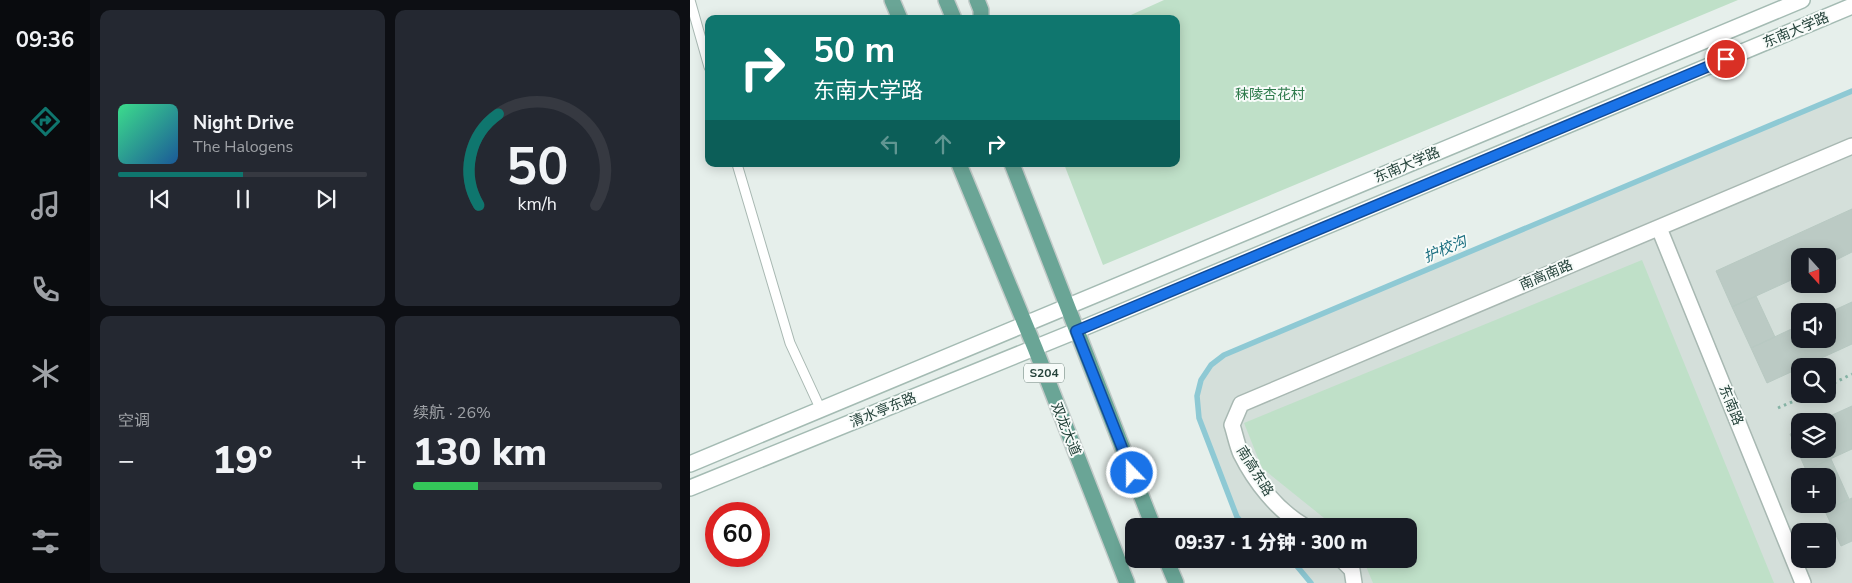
<!DOCTYPE html>
<html lang="zh">
<head>
<meta charset="utf-8">
<style>
	body { margin:0; font-family:"Nunito Sans","Noto Sans SC",sans-serif; background:#242831; color:#f1f3f6; height:100vh; display:flex; flex-direction:column; font-size:19px; white-space:nowrap }
	* { box-sizing:border-box; margin:0 }
	p { font-size:16px; color:#9ea1a6 }
	.icon { flex:none; width:28px; height:28px; fill:none; stroke:currentColor; stroke-width:2; stroke-linecap:round; stroke-linejoin:round }
	.map { position:relative; flex:1; overflow:hidden }
	.panel { display:flex; flex-direction:column; gap:10px; padding:10px; background:#0d0f14; width:600px }
	.panel>* { flex:none }
	.guide { position:absolute; left:15px; top:15px; width:475px; height:152px; border-radius:10px; box-shadow:0 2px 12px #0003; background:#0f766e; color:#fff; overflow:hidden }
	.needle { width:32px; rotate:159deg }
	.buttons { position:absolute; left:1101px; top:248px; display:grid; gap:10px }
	.buttons a { display:grid; place-items:center; width:45px; height:45px; border-radius:10px; background:#171b24; box-shadow:0 2px 12px #0003; font-size:25px }
	.speed { position:absolute; left:15px; top:502px; display:flex; gap:10px; font-size:25px; font-weight:700; text-align:center }
	.speed>* { display:grid; place-content:center; width:65px; height:65px; border-radius:50%; background:#171b24; box-shadow:0 2px 12px #0003; line-height:1 }
	.speed .limit { border:8px solid #d22; background:#fff; color:#111 }
	.pin { position:absolute; display:grid; place-items:center; width:42px; height:42px; color:#fff; margin:-21px; border:2px solid #fff; border-radius:50%; box-shadow:0 1px 5px #0007 }
	.me { position:absolute; width:55px; margin:-28px; rotate:338deg; stroke-linejoin:round; filter:drop-shadow(0 0 4px #0008) }
	.turn { display:flex; align-items:center; gap:18px; height:105px; padding:0 25px; font-size:22px }
	.turn .icon { width:65px; height:65px; stroke-width:2.5 }
	.turn b { display:block; font-size:35px; line-height:42px }
	.lanes { display:flex; align-items:center; height:48px; padding:0 25px; background:#0003; justify-content:center; gap:25px; direction:ltr }
	.lanes .off { opacity:.35 }
	.big { font-size:38px; font-weight:800; line-height:1.1 }
	.panel .widget { flex:1; display:flex; flex-direction:column; justify-content:center; gap:8px; min-width:0; padding:0 18px; border-radius:10px; background:#242831 }
	.panel .dial { align-items:center; gap:0 }
	.dial svg { height:130px; overflow:visible; fill:none; stroke:#363941; stroke-width:7; stroke-linecap:round; text-anchor:middle }
	.dial text { fill:#f1f3f6; stroke:none }
	.song { display:flex; align-items:center; gap:15px }
	.cover { width:60px; height:60px; border-radius:8px; background:linear-gradient(135deg,hsl(150 70% 55%),hsl(210 70% 35%)) }
	.played { height:5px; border-radius:2px; background:linear-gradient(90deg,#0f766e 50%,#363941 50%) }
	.keys { display:flex; justify-content:space-around; direction:ltr }
	.heat { display:flex; justify-content:space-between; align-items:center; font-size:28px; direction:ltr }
	.charge { height:8px; border-radius:4px; background:linear-gradient(90deg,#34c759 26%,#363941 0) }
	.panel .tiles { flex:1; display:grid; gap:10px; grid-template-columns:repeat(2,1fr) }
	.trip { position:absolute; left:435px; top:518px; width:292px; height:50px; border-radius:10px; background:#171b24; box-shadow:0 2px 12px #0003; font-weight:800; line-height:50px; text-align:center }
	main { display:flex; flex:1; min-height:0 }
	.tabs { display:flex; flex-direction:column; width:90px; justify-content:space-around; align-items:center; background:#090b0e; color:#9ea1a6 }
	.tabs .icon { width:35px; height:35px }
	.tabs .current { color:#0f766e }
	.tabs b { font-size:22px; color:#f1f3f6 }
	.map>svg:first-child { display:block }
	.built { fill:#d4dfda; fill-rule:evenodd }
	.green { fill:#bfe0c8 }
	.lines { fill:none; stroke-linecap:round; stroke-linejoin:round }
	.stream { stroke:#8ec9d4; stroke-width:5.5 }
	.building { fill:#bbcac4; stroke:#b8c9c2 }
	.service-casing { stroke:#a8b8b2; stroke-width:11 }
	.minor-casing { stroke:#a8b8b2; stroke-width:18 }
	.secondary-casing { stroke:#a4bbb3; stroke-width:18 }
	.primary-casing { stroke:#c2cac8; stroke-width:18 }
	.path { stroke:#86b3a5; stroke-width:3; stroke-dasharray:2.5 4; stroke-linecap:butt }
	.service { stroke:#fff; stroke-width:9 }
	.minor { stroke:#fff; stroke-width:15 }
	.secondary { stroke:#fff; stroke-width:15 }
	.primary { stroke:#6aa596; stroke-width:15 }
	.route-casing { stroke:#114b97; stroke-width:12 }
	.route { stroke:#1a73e8; stroke-width:9 }
	.labels { text-anchor:middle; dominant-baseline:central; stroke-width:4; stroke-linejoin:round; paint-order:stroke }
	.shield { fill:#f7fbf9; stroke:#637a73; stroke-width:1 }
	.shield-label { font-size:12px; font-weight:bold; fill:#24423a }
	.street-label { font-size:14px; fill:#24423a; stroke:#f7fbf9 }
	.park-label { font-size:14px; fill:#2d7a4b; stroke:#f7fbf9 }
	.water-label { font-size:15px; font-style:italic; fill:#1c6f80; stroke:#f7fbf9 }
</style>
</head>
<body>
<main>
<nav class="tabs">
<b>09:36</b>
<svg class="icon current" aria-label="directions" viewBox="0 0 24 24"><path d="M12 3l9 9-9 9-9-9zM9 14v-3h6M13 9l2 2-2 2"/></svg>
<svg class="icon" aria-label="music" viewBox="0 0 24 24"><path d="M9 18V5l10-2v13"/><circle cx="6" cy="18" r="3"/><circle cx="16" cy="16" r="3"/></svg>
<svg class="icon" aria-label="phone" viewBox="0 0 24 24"><path d="M5 4h4l2 5-3 2q2 4 5 5l2-3 5 2v4C11 20 4 13 5 4z"/></svg>
<svg class="icon" aria-label="climate" viewBox="0 0 24 24"><path d="M12 3v18M4 7l16 10M4 17L20 7"/></svg>
<svg class="icon" aria-label="car" viewBox="0 0 24 24"><path d="M5 17H2v-5l4-1 3-4h7l3 4 3 1v5h-3M9 17h6M6 11h13"/><circle cx="7" cy="17" r="2"/><circle cx="17" cy="17" r="2"/></svg>
<svg class="icon" aria-label="filters" viewBox="0 0 24 24"><path d="M4 7h16M4 17h16"/><circle cx="9" cy="7" r="2"/><circle cx="15" cy="17" r="2"/></svg>
</nav>
<section class="panel">
<div class="tiles">
<div class="widget">
<div class="song"><i class="cover"></i><div><b>Night Drive</b><p>The Halogens</p></div></div>
<div class="played"></div>
<div class="keys"><svg class="icon" aria-label="previous" viewBox="0 0 24 24"><path d="M18 5L8 12l10 7zM5 5v14"/></svg><svg class="icon" aria-label="pause" viewBox="0 0 24 24"><path d="M8 5v14M16 5v14"/></svg><svg class="icon" aria-label="next" viewBox="0 0 24 24"><path d="M6 5l10 7-10 7zM19 5v14"/></svg></div>
</div>
<div class="widget dial"><svg viewBox="0 0 100 80">
<path d="M14 69A42 42 0 1 1 86 69"/>
<path d="M14 69A42 42 0 0 1 26 13" stroke="#0f766e"/>
<text x="50" y="56" font-size="32" font-weight="700">50</text>
<text x="50" y="72" font-size="11">km/h</text>
</svg></div>
<div class="widget"><p>空调</p>
<div class="heat"><a>−</a><b class="big">19°</b><a>+</a></div>
</div>
<div class="widget"><p>续航 · 26%</p><b class="big">130 km</b><div class="charge"></div></div>
</div>
</section>
<div class="map">
<svg width="1162" height="583" viewBox="0 0 1162 583">
	<rect width="100%" height="100%" fill="#e6efeb"/>
	<path class="built" d="M1162 91V583H621L601 559H719V526H555L547 517 509 418 507 396 511 380 521 365 534 355ZM1110 256H1138V284H1110ZM1110 311H1138V339H1110ZM1110 366H1138V394H1110ZM1110 421H1138V449H1110ZM1110 476H1138V504H1110ZM1110 531H1138V559H1110Z"/>
	<path class="green" d="M474 0H1048L413 265 374 164H486V19H432Z
		M952 260 1084 583H683L673 559H719V526H644L572 468 554 423Z"/>
	<g class="lines">
		<path class="stream" d="M555 526 547 517 509 418 507 396 511 380 521 365 534 355 1162 91
			M601 559 621 583"/>
	</g>
	<path class="building" d="M1162 209V252L1138 264V256H1110V276L1042 307 1026 271Z
		M1066 296 1085 337 1061 348 1042 307Z
		M1162 302V344L1077 383 1061 348 1110 325V339H1138V313Z
		M1162 406V449L1116 470 1100 434 1110 430V449H1138V421H1129Z
		M1141 459 1159 499 1135 511 1132 504H1138V476H1119L1116 470Z
		M1162 498V541L1151 546 1135 511Z"/>
	<g class="lines">
		<g class="service-casing">
			<path id="service" d="M0 0 19 67
				M47 164 100 343 131 410"/>
		</g>
		<g class="minor-casing">
			<path id="minor" d="M969 228 1113 583
				M614 526C587 510 565 482 551 454 547 445 545 434 542 425L551 404 1162 146
				M651 559 662 570 664 583"/>
		</g>
		<g class="secondary-casing">
			<path id="secondary" d="M0 464 1112 0
				M0 488 386 331 1162 6"/>
		</g>
		<g class="primary-casing">
			<path id="primary" d="M202 0 210 19
				M256 0 264 19
				M287 0 291 10V19
				M269 164 345 348 437 583
				M322 164 463 526
				M476 559 486 583"/>
		</g>
		<path class="path" d="M1138 386 1162 374
			M1088 408 1120 394"/>
		<use href="#service" class="service"/>
		<use href="#minor" class="minor"/>
		<use href="#secondary" class="secondary"/>
		<use href="#primary" class="primary"/>
	</g>
	<g class="lines">
		<g class="route-casing">
			<path id="route" d="M442 473 386 331 1036 59"/>
		</g>
		<use href="#route" class="route"/>
	</g>
	<g class="labels">
		<rect class="shield" x="334" y="363.5" width="40" height="19" rx="4"/>
		<g class="shield-label">
			<text x="354" y="373">S204</text>
		</g>
		<g class="street-label">
			<text transform="translate(1106 30) rotate(-23)">东南大学路</text>
			<text transform="translate(717 165) rotate(-23)">东南大学路</text>
			<text transform="translate(856 275) rotate(-23)">南高南路</text>
			<text transform="translate(1041 405) rotate(68)">东南路</text>
			<text transform="translate(193 410) rotate(-22)">清水亭东路</text>
			<text transform="translate(376 429) rotate(68)">双龙大道</text>
			<text transform="translate(565 471) rotate(58)">南高东路</text>
		</g>
		<g class="park-label">
			<text x="580" y="94">秣陵杏花村</text>
		</g>
		<g class="water-label">
			<text transform="translate(755 249) rotate(-23)">护校沟</text>
		</g>
	</g>
</svg>
<div class="buttons">
<a><svg class="needle" viewBox="-14 -14 28 28"><path d="M0-13l5 13h-10z" fill="#e53935"/><path d="M0 13l5-13h-10z" fill="#9ea1a6"/></svg></a>
<a><svg class="icon" aria-label="sound" viewBox="0 0 24 24"><path d="M4 9h4l5-4v14l-5-4H4zM17 9q2 3 0 6"/></svg></a>
<a><svg class="icon" aria-label="search" viewBox="0 0 24 24"><circle cx="10" cy="10" r="6"/><path d="M15 15l6 6"/></svg></a>
<a><svg class="icon" aria-label="layers" viewBox="0 0 24 24"><path d="M12 4l9 5-9 5-9-5zM3 14l9 5 9-5"/></svg></a>
<a>+</a>
<a>−</a>
</div>
<div class="speed"><div class="limit">60</div></div>
<div class="pin" style="left:1036px;top:59px;background:#d93025"><svg class="icon" aria-label="arrive" viewBox="0 0 24 24"><path d="M6 21V4h12l-3 4 3 4H6"/></svg></div>
<svg class="me" style="left:442px;top:473px" viewBox="-20 -20 40 40"><circle r="17" fill="#1a73e8" stroke="#fff" stroke-width="3"/><path d="M0-11L8 9 0 5-8 9z" fill="#fff"/></svg>
<div class="trip">09:37 · 1 分钟 · 300 m</div>
<div class="guide">
<div class="turn"><svg class="icon" aria-label="right" viewBox="0 0 24 24"><path d="M7 20v-9h11M14 6l5 5-5 5"/></svg><div><b>50 m</b>东南大学路</div></div>
<div class="lanes"><svg class="icon off" aria-label="left" viewBox="0 0 24 24"><path d="M17 20v-9H6M10 6l-5 5 5 5"/></svg><svg class="icon off" aria-label="ahead" viewBox="0 0 24 24"><path d="M12 20V5M6 11l6-6 6 6"/></svg><svg class="icon" aria-label="right" viewBox="0 0 24 24"><path d="M7 20v-9h11M14 6l5 5-5 5"/></svg></div>
</div>
</div>
</main>
</body>
</html>
